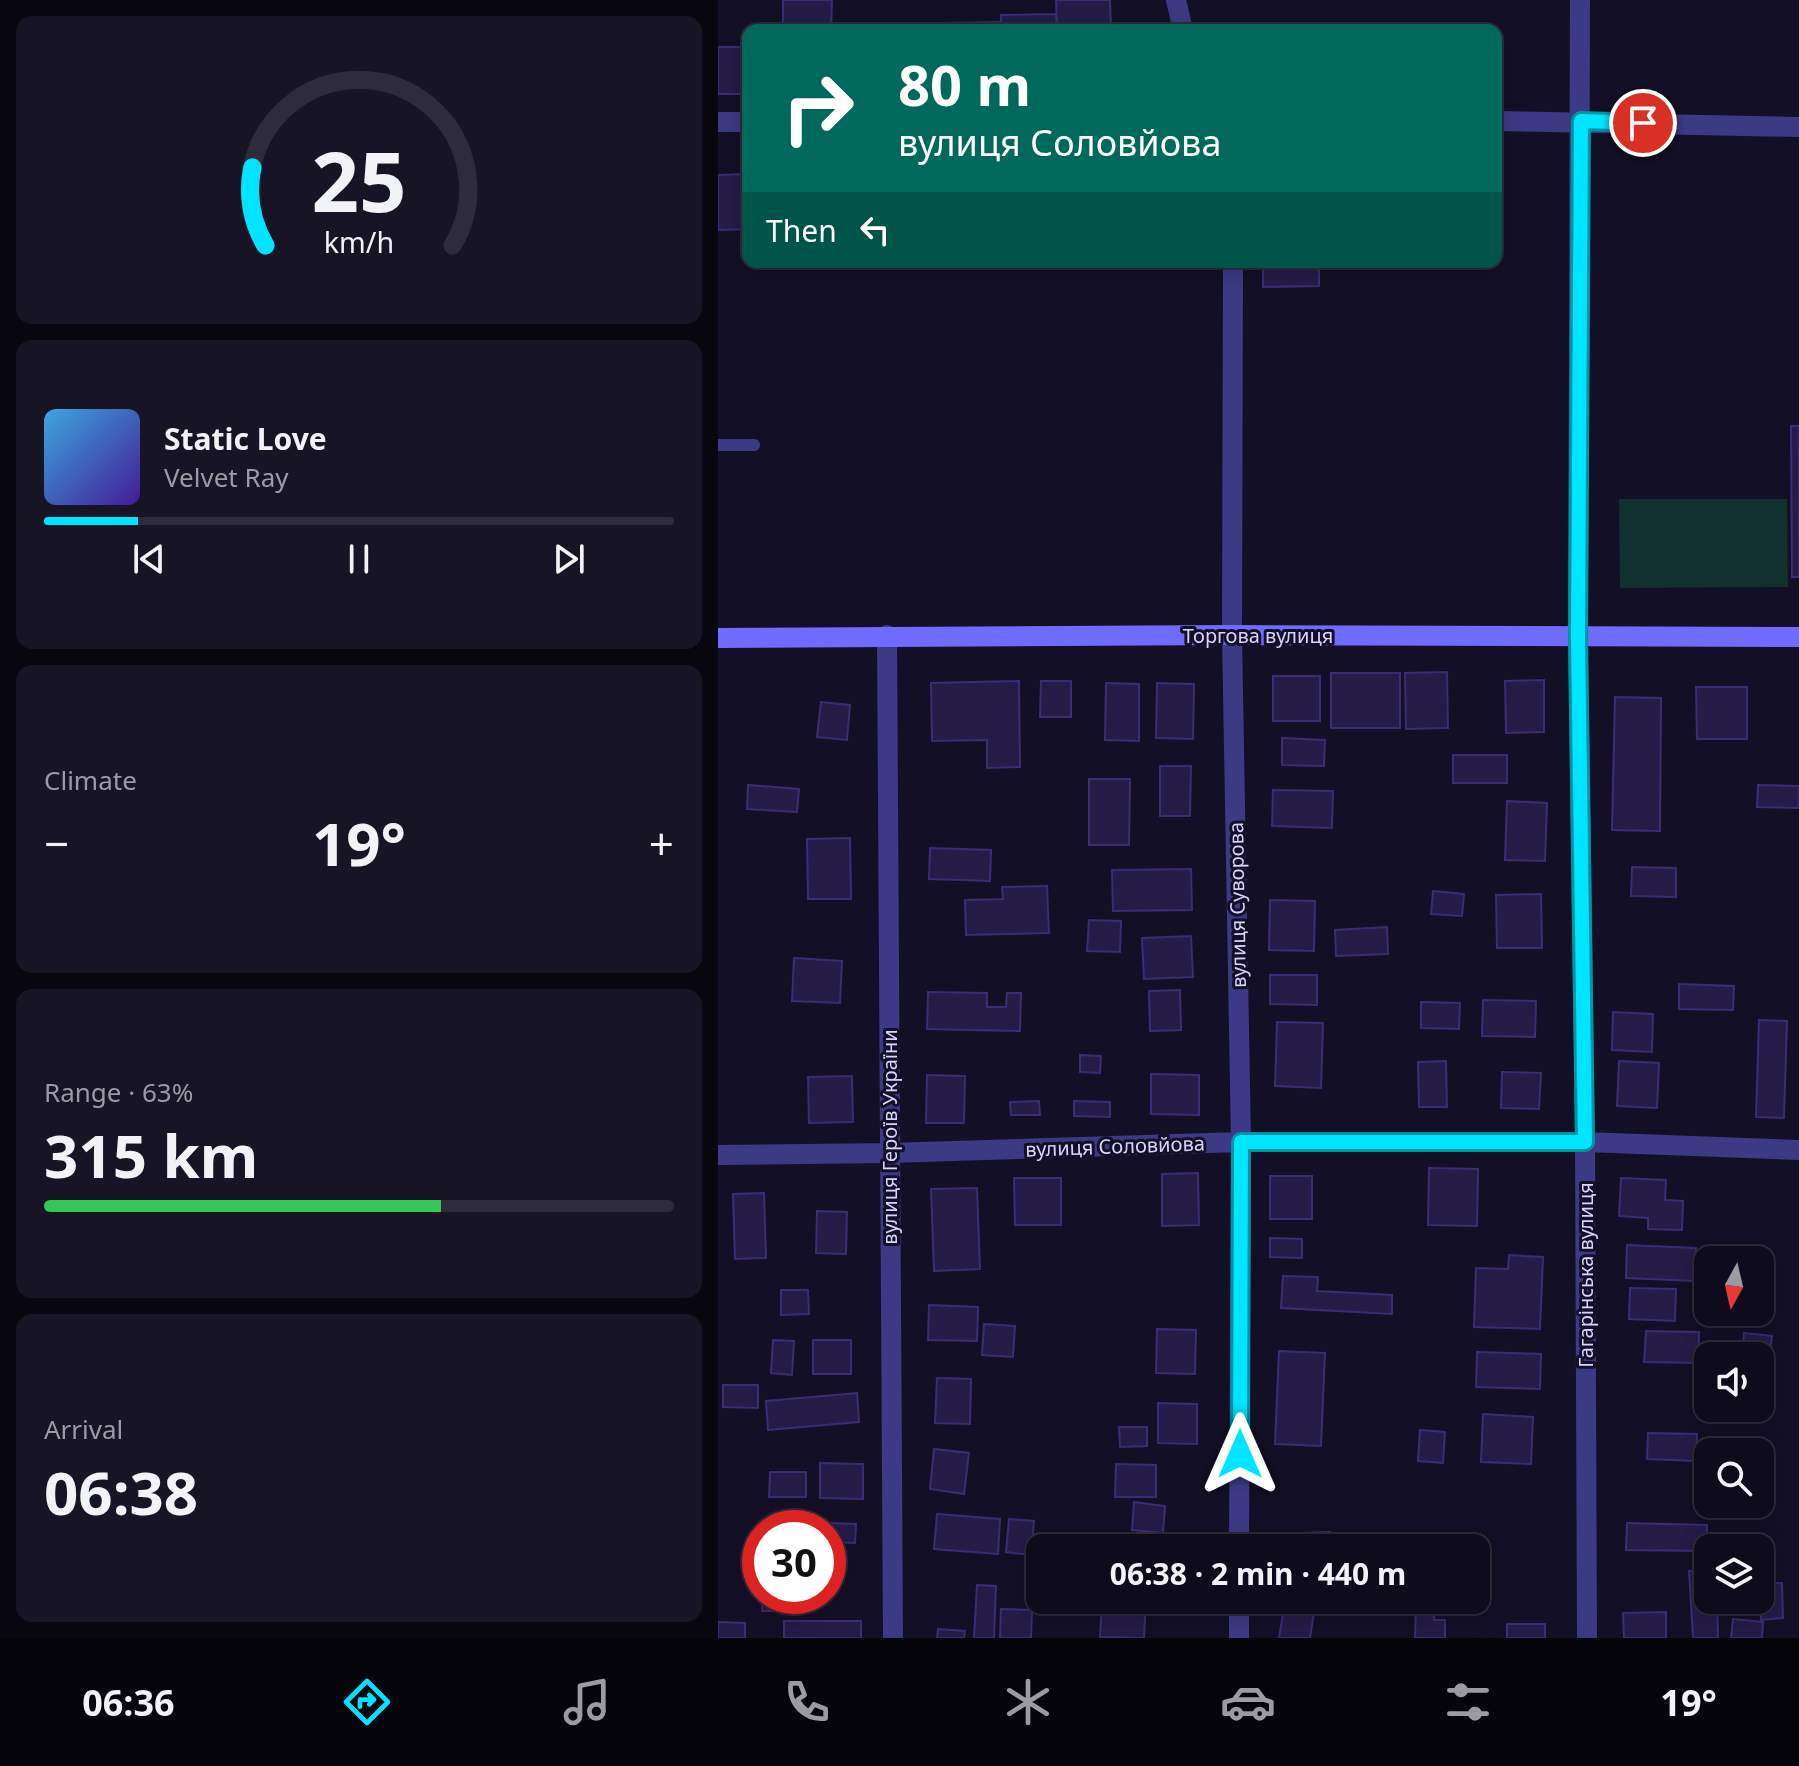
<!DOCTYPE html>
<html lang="en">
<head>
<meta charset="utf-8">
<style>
	body { margin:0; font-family:"Noto Sans",sans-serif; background:#171425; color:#f1f3f6; height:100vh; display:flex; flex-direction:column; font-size:30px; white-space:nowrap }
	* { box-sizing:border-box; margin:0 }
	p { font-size:26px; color:#9b9ba3 }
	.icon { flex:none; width:44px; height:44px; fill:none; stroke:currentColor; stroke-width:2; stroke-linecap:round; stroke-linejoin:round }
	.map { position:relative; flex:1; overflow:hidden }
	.details { display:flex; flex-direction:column; gap:16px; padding:16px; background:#08060f; width:718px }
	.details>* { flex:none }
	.guide { position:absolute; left:24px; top:24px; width:760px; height:244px; border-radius:16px; box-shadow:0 4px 20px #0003,0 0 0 2px #2e2b3b; background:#00695c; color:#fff; overflow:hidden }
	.needle { width:52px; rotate:188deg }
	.fabs { position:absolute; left:976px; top:1246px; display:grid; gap:16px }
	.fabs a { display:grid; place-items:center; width:80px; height:80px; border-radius:16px; background:#0e0b1c; box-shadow:0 4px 20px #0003,0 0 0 2px #2e2b3b; font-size:40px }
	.speed { position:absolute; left:24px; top:1510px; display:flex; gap:16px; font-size:40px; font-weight:700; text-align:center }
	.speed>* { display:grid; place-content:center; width:104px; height:104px; border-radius:50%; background:#0e0b1c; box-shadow:0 4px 20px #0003,0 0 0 2px #2e2b3b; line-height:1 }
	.speed .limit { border:12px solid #d22; background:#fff; color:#111 }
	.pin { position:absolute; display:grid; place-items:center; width:68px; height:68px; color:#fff; margin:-34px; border:4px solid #fff; border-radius:50%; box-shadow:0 2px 8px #0007 }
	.me { position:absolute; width:88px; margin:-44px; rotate:0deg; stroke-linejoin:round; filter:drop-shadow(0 0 6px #0008) }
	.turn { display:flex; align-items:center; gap:28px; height:168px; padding:0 24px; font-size:36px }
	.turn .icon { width:104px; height:104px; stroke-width:2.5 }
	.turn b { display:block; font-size:56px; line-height:68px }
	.then { display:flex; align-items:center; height:76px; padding:0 24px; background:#0003; gap:16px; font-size:30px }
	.big { font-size:60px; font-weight:700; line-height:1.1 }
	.details .card { flex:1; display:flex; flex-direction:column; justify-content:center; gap:12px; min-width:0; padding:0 28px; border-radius:16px; background:#171425 }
	.details .dial { align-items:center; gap:0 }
	.dial svg { height:208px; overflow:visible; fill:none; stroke:#2e2b3b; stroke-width:7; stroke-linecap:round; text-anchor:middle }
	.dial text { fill:#f1f3f6; stroke:none }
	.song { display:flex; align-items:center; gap:24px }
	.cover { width:96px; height:96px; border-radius:12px; background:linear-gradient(135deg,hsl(200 70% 55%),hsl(260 70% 35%)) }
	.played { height:8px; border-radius:4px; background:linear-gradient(90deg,#00e5ff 15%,#2e2b3b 15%) }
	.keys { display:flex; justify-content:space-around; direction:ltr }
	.heat { display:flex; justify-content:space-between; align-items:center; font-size:44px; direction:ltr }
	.charge { height:12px; border-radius:6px; background:linear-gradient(90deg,#34c759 63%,#2e2b3b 0) }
	.trip { position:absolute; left:308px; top:1534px; width:464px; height:80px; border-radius:16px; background:#0e0b1c; box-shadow:0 4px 20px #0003,0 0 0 2px #2e2b3b; font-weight:700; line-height:80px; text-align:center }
	.tab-bar { display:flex; height:128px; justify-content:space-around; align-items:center; background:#06040b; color:#9b9ba3 }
	.tab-bar .icon { width:56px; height:56px }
	.tab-bar .on { color:#00e5ff }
	.tab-bar b { font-size:36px; color:#f1f3f6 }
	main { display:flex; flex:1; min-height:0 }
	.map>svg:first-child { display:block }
	.green { fill:#12302f }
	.building { fill:#241b47; stroke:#3b2d73; stroke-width:2 }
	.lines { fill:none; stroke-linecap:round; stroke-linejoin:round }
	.lane { stroke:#3d3a85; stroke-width:12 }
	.street { stroke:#3d3a85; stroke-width:20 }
	.secondary { stroke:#6f6bff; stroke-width:20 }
	.route-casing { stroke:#0095a6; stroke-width:20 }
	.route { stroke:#00e5ff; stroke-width:14 }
	.labels { text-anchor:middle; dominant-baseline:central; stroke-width:6; stroke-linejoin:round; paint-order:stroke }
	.street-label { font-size:20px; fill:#d9d4ff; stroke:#130f26 }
</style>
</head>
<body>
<main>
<section class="details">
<div class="card dial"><svg viewBox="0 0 100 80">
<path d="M14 69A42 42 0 1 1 86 69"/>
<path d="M14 69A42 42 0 0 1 9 39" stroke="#00e5ff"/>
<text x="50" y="56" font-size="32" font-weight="700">25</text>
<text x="50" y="72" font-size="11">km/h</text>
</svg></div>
<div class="card">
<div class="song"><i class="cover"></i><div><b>Static Love</b><p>Velvet Ray</p></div></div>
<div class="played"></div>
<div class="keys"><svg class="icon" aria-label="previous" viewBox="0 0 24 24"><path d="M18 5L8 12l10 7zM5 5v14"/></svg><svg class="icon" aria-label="pause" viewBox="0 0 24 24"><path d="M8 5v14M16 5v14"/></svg><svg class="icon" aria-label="next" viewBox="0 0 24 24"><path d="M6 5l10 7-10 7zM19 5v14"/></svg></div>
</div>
<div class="card"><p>Climate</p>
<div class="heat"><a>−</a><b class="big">19°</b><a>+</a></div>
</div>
<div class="card"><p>Range · 63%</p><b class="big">315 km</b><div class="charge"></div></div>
<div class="card"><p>Arrival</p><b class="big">06:38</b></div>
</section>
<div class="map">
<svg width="1081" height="1638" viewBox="0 0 1081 1638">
	<rect width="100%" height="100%" fill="#130f26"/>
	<path class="green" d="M901 499H1069L1070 587 902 588Z"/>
	<path class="building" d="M65 0H114L113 30H65Z
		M338 0H392L393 30H339Z
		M338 14 339 30H283V15Z
		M283 22V30H153V24Z
		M0 47H30V94H0Z
		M30 174V229L0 230V175Z
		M545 262H601V286L545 287Z
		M1073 426H1081V577H1074Z
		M729 672 730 728 688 729 687 673Z
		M613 673H682V728H613Z
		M555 676H602V721H555Z
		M826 680V732L788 733 787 681Z
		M301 681 302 767 269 768V740L214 741 213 683Z
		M323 681H353V717H322Z
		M388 683 421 684V741L387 740Z
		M439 683 476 684 475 739 438 738Z
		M978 687H1029V739H979Z
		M897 697 943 698 942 831 894 830Z
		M103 702 132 705 129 740 99 737Z
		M564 738 607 740 606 766 564 765Z
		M735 755H789V783H735Z
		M442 766H473L472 816H442Z
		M371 779H412L411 845H371Z
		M30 785 81 789 79 812 29 809Z
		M1040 785 1081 786V808L1039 807Z
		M555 790 615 791 614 828 554 826Z
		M789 801 829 803 827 861 787 860Z
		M132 838 133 899H90L89 839Z
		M212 848 273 850 272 881 211 879Z
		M914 867 958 868V897L913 896Z
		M473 869 474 910 395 911 394 870Z
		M329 886 331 933 248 935 247 900 285 899 284 887Z
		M715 891 746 894 744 916 713 914Z
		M823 894 824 948H779L778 895Z
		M552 900 597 901 596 951 551 950Z
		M371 920 403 921 402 952 369 951Z
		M669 927 670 954 618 956 617 930Z
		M473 936 475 977 426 979 424 938Z
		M76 958 124 961 122 1003 74 1001Z
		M552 975H599V1005L552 1004Z
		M961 984 1016 986 1015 1010 961 1009Z
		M462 990 463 1030 432 1031 431 991Z
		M210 992 269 993V1007H288L289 993H303L302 1031 209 1029Z
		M765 1000 818 1001 817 1037 764 1036Z
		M703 1002 742 1003 741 1029 703 1028Z
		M895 1012 935 1014 934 1052 894 1050Z
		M1041 1020 1069 1021 1066 1118 1038 1117Z
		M559 1022 605 1023 603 1088 557 1086Z
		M362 1055 383 1056 382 1073 362 1072Z
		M728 1061 729 1107H701L700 1062Z
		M901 1061 941 1063 939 1108 899 1106Z
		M784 1072 823 1073 821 1109 783 1108Z
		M433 1074 481 1075V1115L433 1114Z
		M209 1075 247 1076 246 1123H208Z
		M134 1076 135 1122 91 1123 90 1077Z
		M321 1101 322 1115H293L292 1102Z
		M356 1101 392 1102V1117L356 1116Z
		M711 1168 760 1169 759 1226 710 1225Z
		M480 1173 481 1225 444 1226V1174Z
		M552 1176H594V1219H552Z
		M296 1178H343V1225H297Z
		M903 1178 948 1180 947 1200 965 1201 964 1230 930 1229V1218L901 1216Z
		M259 1188 262 1269 216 1271 213 1189Z
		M46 1193 48 1258 17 1259 15 1194Z
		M99 1211 129 1212 128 1254 98 1253Z
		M552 1238 584 1239V1258L552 1257Z
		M909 1245 978 1248 976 1281 908 1278Z
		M791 1255 825 1257 822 1329 756 1327 758 1268 790 1269Z
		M565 1276 600 1277 599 1291 674 1295V1314L563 1308Z
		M912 1288 958 1289 957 1321 911 1319Z
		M63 1290H90L91 1314 63 1315Z
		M211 1305 260 1307 259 1341 210 1340Z
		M266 1324 297 1326 295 1357 264 1355Z
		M439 1329 478 1330 477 1374 438 1373Z
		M928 1331 981 1332 980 1363 926 1362Z
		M1026 1333 1054 1336 1051 1360 1042 1359V1356H1024Z
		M55 1340 76 1341 74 1375 53 1373Z
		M95 1340H133V1374H95Z
		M561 1351 607 1353 603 1446 557 1444Z
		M759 1352 823 1354 822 1389 758 1387Z
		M1042 1374 1052 1375 1051 1396H1042Z
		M219 1378 253 1379 252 1424 217 1423Z
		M5 1385H40V1408L5 1407Z
		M139 1393 141 1422 50 1430 48 1401Z
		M440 1403 479 1404V1444L440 1443Z
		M765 1414 815 1417 813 1464 763 1462Z
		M401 1427H429V1446L402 1447Z
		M702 1430 727 1432 725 1463 700 1461Z
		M930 1433 979 1434 978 1461 929 1459Z
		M216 1449 251 1453 246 1494 212 1489Z
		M102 1463 145 1464V1499L102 1498Z
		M398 1464 438 1465V1497H397Z
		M52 1472H88V1497H51Z
		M416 1502 447 1506 445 1533 414 1530Z
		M219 1514 282 1519 280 1554 216 1549Z
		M291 1519 316 1521 313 1555 288 1552Z
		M85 1522 138 1524 137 1543 110 1542V1528H85Z
		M909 1523 989 1525 988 1551 908 1550Z
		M612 1532 613 1548H556L555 1534Z
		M990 1570V1600H999L1000 1638H975L971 1571Z
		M1064 1583 1065 1618 1043 1620 1042 1584Z
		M259 1585 278 1586 276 1638H256Z
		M45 1596H92L91 1611H44Z
		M384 1600H428L426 1638 382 1637Z
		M698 1600H717L716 1620H727V1638H697Z
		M566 1608 596 1612 592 1638H561Z
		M283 1609 314 1610 313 1638H282Z
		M948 1612V1638H906L905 1613Z
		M1015 1619 1045 1622 1044 1638H1013Z
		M66 1621H143V1638H66Z
		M0 1622 27 1623V1638H0Z
		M789 1624H827V1638H789Z
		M220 1629 247 1631 246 1638H219Z"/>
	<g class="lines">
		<path class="lane" d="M0 445H36"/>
		<path class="street" d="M458 0 465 30
			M862 0 860 638 867 1142 869 1638
			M778 121 1081 127
			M0 122H30
			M515 262 514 635 523 1142 521 1548
			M169 635 175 1638
			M0 1155 171 1153 523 1142H867L1081 1150
			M521 1638V1600"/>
		<path class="secondary" d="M0 638 514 635 1081 637"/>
	</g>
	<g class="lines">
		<g class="route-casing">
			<path id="route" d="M522 1454 523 1142H867L860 638 863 121 925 123"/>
		</g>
		<use href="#route" class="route"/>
	</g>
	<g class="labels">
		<g class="street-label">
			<text x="540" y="635">Торгова вулиця</text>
			<text transform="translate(519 905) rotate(-91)">вулиця Суворова</text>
			<text transform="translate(171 1137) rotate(-90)">вулиця Героїв України</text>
			<text transform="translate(397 1146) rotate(-2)">вулиця Соловйова</text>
			<text transform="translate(867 1275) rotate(-90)">Гагарінська вулиця</text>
		</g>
	</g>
</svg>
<div class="fabs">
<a><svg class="needle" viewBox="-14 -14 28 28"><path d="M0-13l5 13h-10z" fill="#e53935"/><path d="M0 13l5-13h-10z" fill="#9b9ba3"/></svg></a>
<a><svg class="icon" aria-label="sound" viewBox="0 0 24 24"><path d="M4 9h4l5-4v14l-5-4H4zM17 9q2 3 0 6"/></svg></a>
<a><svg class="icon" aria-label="search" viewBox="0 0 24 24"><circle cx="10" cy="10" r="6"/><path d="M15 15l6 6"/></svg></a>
<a><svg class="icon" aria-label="layers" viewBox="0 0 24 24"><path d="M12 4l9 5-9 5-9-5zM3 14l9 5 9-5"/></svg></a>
</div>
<div class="speed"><div class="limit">30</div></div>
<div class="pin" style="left:925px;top:123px;background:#d93025"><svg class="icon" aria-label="arrive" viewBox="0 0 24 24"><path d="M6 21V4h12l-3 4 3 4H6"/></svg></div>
<svg class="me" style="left:522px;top:1454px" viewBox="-20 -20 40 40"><path d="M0-17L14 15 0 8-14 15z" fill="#00e5ff" stroke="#fff" stroke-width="4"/></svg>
<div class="trip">06:38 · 2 min · 440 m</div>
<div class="guide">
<div class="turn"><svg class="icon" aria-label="right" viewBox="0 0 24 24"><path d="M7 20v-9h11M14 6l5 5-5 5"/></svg><div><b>80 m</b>вулиця Соловйова</div></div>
<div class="then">Then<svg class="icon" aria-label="left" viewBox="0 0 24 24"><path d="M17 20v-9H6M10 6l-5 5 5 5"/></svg></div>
</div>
</div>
</main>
<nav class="tab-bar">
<b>06:36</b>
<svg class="icon on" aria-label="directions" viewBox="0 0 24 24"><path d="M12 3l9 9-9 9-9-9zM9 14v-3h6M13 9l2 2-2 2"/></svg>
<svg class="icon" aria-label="music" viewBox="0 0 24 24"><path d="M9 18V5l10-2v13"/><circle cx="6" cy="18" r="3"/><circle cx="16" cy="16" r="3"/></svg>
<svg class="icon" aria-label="phone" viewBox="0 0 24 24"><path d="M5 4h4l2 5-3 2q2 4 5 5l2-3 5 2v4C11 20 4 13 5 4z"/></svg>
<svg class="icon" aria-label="climate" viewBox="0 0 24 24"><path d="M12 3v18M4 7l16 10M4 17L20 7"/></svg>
<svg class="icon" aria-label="car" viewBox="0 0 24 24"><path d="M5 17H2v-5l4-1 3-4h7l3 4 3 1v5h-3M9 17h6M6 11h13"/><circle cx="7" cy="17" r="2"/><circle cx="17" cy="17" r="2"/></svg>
<svg class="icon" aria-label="filters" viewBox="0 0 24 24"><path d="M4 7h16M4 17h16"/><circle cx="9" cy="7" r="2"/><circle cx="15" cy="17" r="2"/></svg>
<b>19°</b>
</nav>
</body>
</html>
